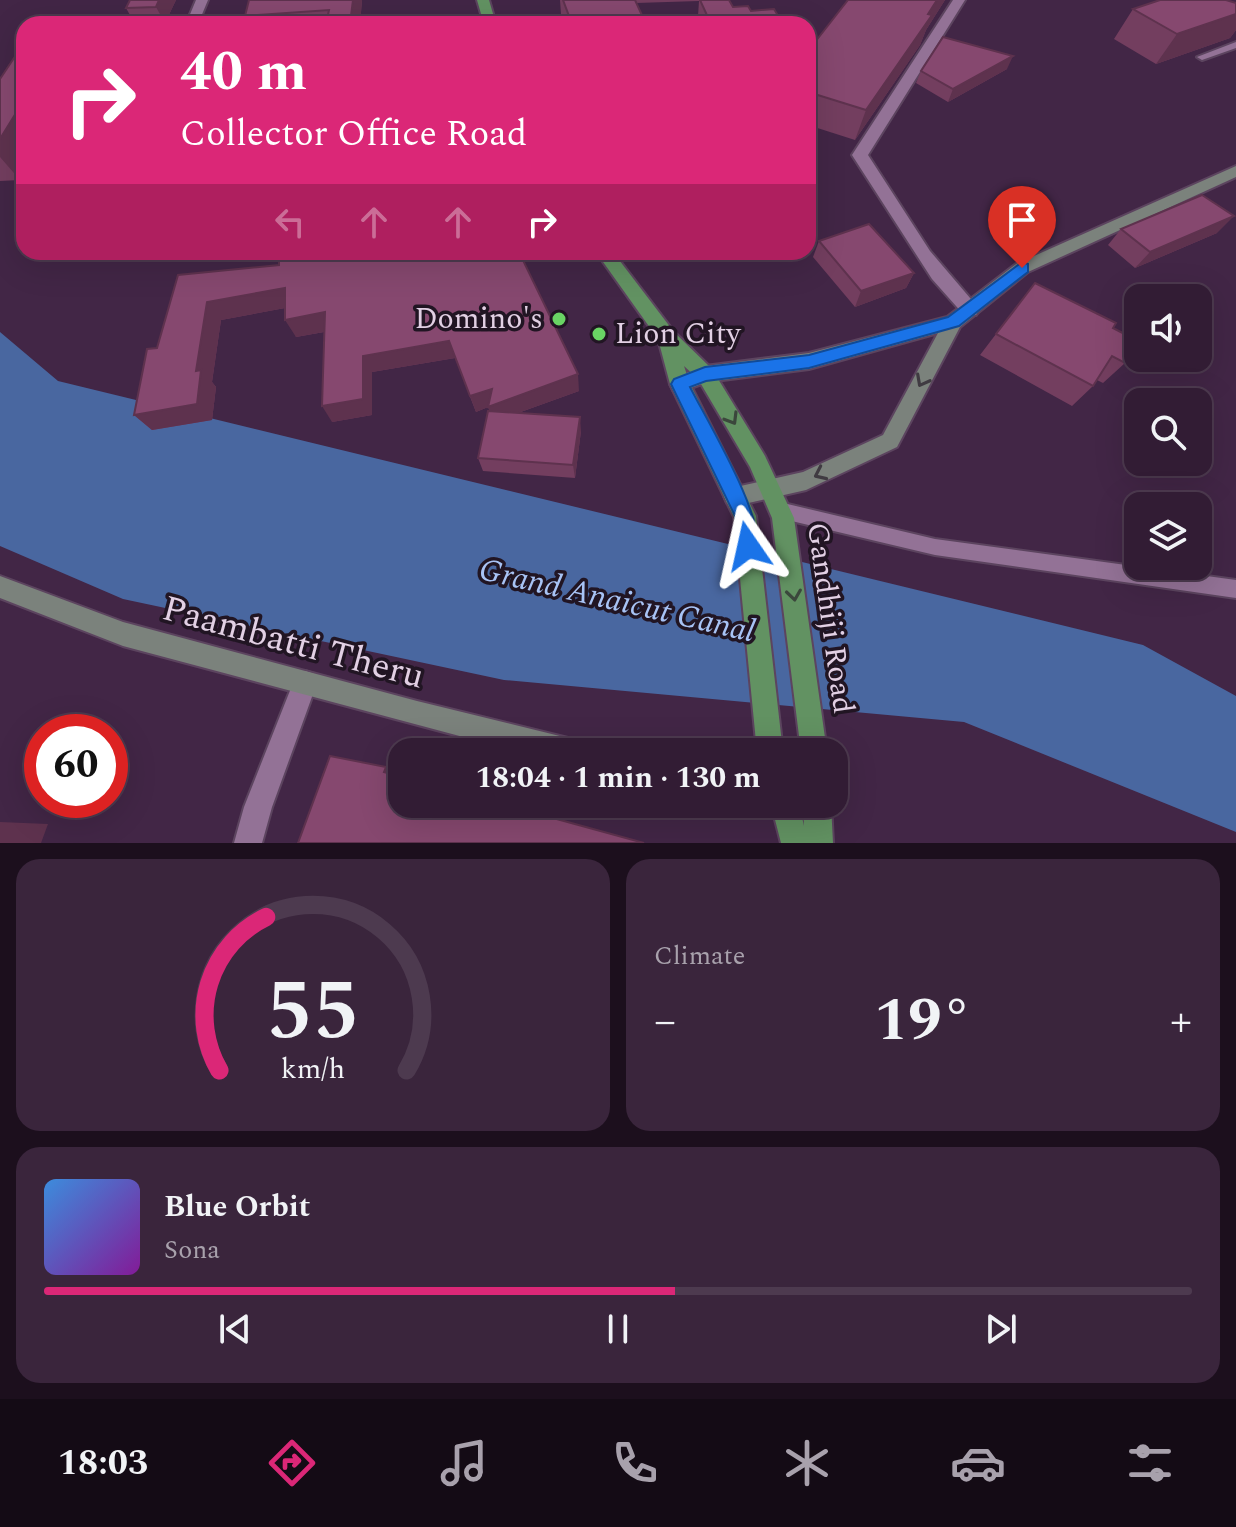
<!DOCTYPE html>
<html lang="en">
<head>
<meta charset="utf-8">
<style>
	body { margin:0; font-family:Spectral,serif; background:#3a253c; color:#f1f3f6; height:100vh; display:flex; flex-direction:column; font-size:30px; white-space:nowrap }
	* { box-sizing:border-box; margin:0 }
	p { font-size:26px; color:#a8a1ac }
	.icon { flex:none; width:44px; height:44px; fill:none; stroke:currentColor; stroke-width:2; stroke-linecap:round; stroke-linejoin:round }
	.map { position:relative; height:843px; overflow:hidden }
	.drawer { display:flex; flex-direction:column; gap:16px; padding:16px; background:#1c0f1d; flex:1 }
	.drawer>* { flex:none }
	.hud { position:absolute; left:16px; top:16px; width:800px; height:244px; border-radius:24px; box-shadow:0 8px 32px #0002,0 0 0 2px #4d3a4f; background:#db2777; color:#fff; overflow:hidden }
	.buttons { position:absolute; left:1124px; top:284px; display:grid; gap:16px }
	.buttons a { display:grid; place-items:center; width:88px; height:88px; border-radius:16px; background:#321c34; box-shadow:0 8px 32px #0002,0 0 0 2px #4d3a4f; font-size:40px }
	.speed { position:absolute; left:24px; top:714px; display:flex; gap:16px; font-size:40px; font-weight:700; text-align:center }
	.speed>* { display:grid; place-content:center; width:104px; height:104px; border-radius:50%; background:#321c34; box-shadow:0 8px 32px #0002,0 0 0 2px #4d3a4f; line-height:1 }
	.speed .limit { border:12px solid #d22; background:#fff; color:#111 }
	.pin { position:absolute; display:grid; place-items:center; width:68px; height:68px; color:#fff; margin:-82px -34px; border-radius:50% 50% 50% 0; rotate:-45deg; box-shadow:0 0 8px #0007 }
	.pin .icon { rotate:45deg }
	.me { position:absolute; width:88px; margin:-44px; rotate:349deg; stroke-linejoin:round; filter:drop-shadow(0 0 6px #0008) }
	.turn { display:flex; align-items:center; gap:28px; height:168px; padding:0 32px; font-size:36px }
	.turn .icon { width:104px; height:104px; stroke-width:2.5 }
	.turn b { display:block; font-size:56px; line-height:68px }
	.lanes { display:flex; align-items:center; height:76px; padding:0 32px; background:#0003; justify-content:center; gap:40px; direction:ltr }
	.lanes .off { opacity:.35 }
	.big { font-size:60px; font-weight:700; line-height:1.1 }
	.drawer .tile { flex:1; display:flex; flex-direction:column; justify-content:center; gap:12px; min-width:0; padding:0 28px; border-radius:24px; background:#3a253c }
	.drawer .dial { align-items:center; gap:0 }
	.dial svg { height:208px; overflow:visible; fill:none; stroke:#4d3a4f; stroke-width:7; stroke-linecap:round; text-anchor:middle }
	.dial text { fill:#f1f3f6; stroke:none }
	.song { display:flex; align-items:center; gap:24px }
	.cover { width:96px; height:96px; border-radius:12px; background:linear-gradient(135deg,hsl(210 70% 55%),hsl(290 70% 35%)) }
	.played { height:8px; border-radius:4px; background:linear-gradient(90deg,#db2777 55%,#4d3a4f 55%) }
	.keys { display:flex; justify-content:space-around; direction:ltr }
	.heat { display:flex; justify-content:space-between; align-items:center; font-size:44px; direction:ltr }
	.drawer .tiles { flex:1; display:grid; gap:16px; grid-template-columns:1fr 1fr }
	.tile:last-child { grid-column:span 2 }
	.trip { position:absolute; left:388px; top:738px; width:460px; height:80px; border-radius:24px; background:#321c34; box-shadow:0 8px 32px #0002,0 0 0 2px #4d3a4f; font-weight:700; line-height:80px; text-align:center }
	.tab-bar { display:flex; height:128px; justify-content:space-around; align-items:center; background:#140b15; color:#a8a1ac }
	.tab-bar .icon { width:56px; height:56px }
	.tab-bar .on { color:#db2777 }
	.tab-bar b { font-size:36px; color:#f1f3f6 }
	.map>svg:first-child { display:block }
	.water { fill:#4967a0 }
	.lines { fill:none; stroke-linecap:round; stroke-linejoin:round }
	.lane-casing { stroke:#5c445f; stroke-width:4 }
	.street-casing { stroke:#5c445f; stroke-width:4 }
	.secondary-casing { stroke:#5c445f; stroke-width:4 }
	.primary-casing { stroke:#5c445f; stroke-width:4 }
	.lane { fill:#937296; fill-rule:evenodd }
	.street { fill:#937296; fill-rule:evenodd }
	.secondary { fill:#7b827c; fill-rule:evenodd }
	.primary { fill:#629262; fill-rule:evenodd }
	.wall { fill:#733e5f }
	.shaded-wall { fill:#5e324e }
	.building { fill:#86486f; stroke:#5e324e; stroke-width:2 }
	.oneway { stroke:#403b42 }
	.oneway2 { stroke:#3b473c }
	.route { fill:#1a73e8; stroke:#114b97; stroke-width:2 }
	.poi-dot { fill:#69d464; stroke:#211523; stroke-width:3 }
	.labels { text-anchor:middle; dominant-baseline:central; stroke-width:7; stroke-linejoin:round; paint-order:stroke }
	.poi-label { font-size:30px; fill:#e2d0e4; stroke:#211523; text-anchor:end }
	.street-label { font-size:30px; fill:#e2d0e4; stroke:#211523 }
	.water-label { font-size:32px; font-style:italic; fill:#a8c3f5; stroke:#211523 }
	.near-street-label { font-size:36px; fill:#e2d0e4; stroke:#211523 }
</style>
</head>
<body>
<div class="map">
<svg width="1236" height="843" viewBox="0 0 1236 843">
	<rect width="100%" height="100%" fill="#422646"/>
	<path class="water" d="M0 332 58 381 1143 645 1236 696V832L964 722 504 680 123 599 0 546Z"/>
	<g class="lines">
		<g class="lane-casing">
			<path id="lane" d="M1236 42V48L1202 60 1197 57Z
				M779 502 935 539 1236 580V598L935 555 779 518 773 516 770 510 773 504Z"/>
		</g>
		<g class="street-casing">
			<path id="street" d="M196 0H208L198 24H186Z
				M953 0H965L868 155 930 251 976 305 979 310 976 315H964L932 279 852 155Z
				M305 671 314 674 317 683 272 807 262 843H234L244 807 293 683 296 674Z"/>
		</g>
		<g class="secondary-casing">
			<path id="secondary" d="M1236 166V177L1028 272 960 327 897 447 806 490 735 506 727 503 724 496 727 489 803 472 883 435 938 333 809 369 707 382 680 392 673 390 670 384 673 378 705 366 809 353 947 317 1016 264Z
				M0 576 123 622 417 701 572 739 581 743 585 752H519L123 646 0 598Z"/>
		</g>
		<g class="primary-casing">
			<path id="primary" d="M477 0H489L496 24H484Z
				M596 252H613L674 332 712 369 765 456 794 518 827 752H801L772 518 750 467 698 379 684 366 690 384 756 516 783 752H757L734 517 670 384 658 339Z
				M771 804H799L804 826 803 804H831L833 843H781Z"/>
		</g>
		<use href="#lane" class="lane"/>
		<use href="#street" class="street"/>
		<use href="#secondary" class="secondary"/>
		<use href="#primary" class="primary"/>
	</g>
	<path class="wall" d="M176 0 165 23 135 24 126 8Z
		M362 0 360 24H249L245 16Z
		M560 0H729L733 7 751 11 783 24H702L698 16 699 1 636 3 646 24H565L561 14Z
		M848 0H945L926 30 920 45 855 140 808 125V51Z
		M1236 3V30L1230 38 1156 64 1114 39 1133 9Z
		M1007 69 948 102 916 83 921 71Z
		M0 79 20 180 0 181Z
		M1121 229 1217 233 1135 268 1108 245Z
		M819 241 914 273 906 288 855 307 813 257Z
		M465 256 579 391 518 413 581 431 575 478 483 471 478 458 490 411 488 407 476 412 455 358 372 372V415L332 422 324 332 296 337 285 308 221 320 212 382 216 387 212 420 152 430 134 415 157 348 178 275Z
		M1035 283 1113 328 1125 363 1103 383 1097 380 1093 386 1072 406 980 355Z"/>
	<path class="shaded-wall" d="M159 0H176L165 23 156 7Z
		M353 0H362L360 24H350Z
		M937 0H945L926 30 920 45 855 140 866 110Z
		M1236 14V30L1230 38 1156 64 1177 34Z
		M1013 56 1007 69 948 102 953 89Z
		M24 100V174L20 180 0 157V139Z
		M1234 216 1217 233 1135 268 1150 252Z
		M914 273 906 288 855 307 861 291Z
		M285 288 296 306 221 320 212 382 216 387 212 420 152 430 134 415 207 302Z
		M325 312 335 330 296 337 285 320Z
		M449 341 455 358 372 372V415L332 422 322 406 363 356Z
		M578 374 579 391 493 422 488 407 476 412 470 396 492 389Z
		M580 417 581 431 575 478 573 465Z
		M386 767 399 770 397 775 384 772Z
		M0 822 48 824 41 843H0Z"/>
	<path class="building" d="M130 0H159L156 7 126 8Z
		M249 0H353L350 24H326L329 10 245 16Z
		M563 0H635L646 24H572Z
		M700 0H729L733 7 748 6 751 11 774 9 783 24H711Z
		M848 0H937L928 14 932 15 866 110 808 92V51Z
		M1160 0H1226L1236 3V14L1177 34 1133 9Z
		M943 37 1013 56 953 89 921 71Z
		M24 43V100L0 139V79Z
		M1202 195 1234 216 1150 252 1121 229Z
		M869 224 914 273 861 291 819 241Z
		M279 252H464L465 256 478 252H519L578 374 488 407 492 389 470 396 449 341 363 356V399L322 406 325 312 285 320V288L207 302 196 371 201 370 197 404 134 415 147 349 157 348 178 275 279 265Z
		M1035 283 1116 323 1113 328 1138 341 1125 363 1112 356 1093 386 996 334Z
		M488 411 580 417 573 465 478 458Z
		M330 756 386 767 384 772 402 777V804H502L644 843H298Z"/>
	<defs><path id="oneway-chevron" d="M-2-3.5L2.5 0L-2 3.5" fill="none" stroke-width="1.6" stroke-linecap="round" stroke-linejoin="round" transform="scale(2)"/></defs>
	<g class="oneway">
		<use href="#oneway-chevron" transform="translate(922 381) rotate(118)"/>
		<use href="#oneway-chevron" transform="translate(820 474) rotate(155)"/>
	</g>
	<g class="oneway2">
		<use href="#oneway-chevron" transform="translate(732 419) rotate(59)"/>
		<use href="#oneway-chevron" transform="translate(794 595) rotate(82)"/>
	</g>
	<path class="route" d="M1022 262 1028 264V272L959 326 809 368 706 381 690 387C706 419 769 523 756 553L748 556 741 553 735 516 671 384 674 379 705 367 809 355 948 317Z"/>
	<g class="poi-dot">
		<circle cx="559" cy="319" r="8"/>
		<circle cx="599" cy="334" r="8"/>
	</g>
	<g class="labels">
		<g class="poi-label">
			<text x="543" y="319">Domino's</text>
			<text x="615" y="334" text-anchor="start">Lion City</text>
		</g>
		<g class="street-label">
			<text transform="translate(830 618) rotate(82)">Gandhiji Road</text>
		</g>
		<g class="water-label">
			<text transform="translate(617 601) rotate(13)">Grand Anaicut Canal</text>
		</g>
		<g class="near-street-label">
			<text transform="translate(293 643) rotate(15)">Paambatti Theru</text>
		</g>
	</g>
</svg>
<div class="buttons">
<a><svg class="icon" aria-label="sound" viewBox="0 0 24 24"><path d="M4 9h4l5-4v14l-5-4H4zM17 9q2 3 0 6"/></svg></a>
<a><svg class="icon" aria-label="search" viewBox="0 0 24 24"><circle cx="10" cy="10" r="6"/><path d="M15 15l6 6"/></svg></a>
<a><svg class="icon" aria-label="layers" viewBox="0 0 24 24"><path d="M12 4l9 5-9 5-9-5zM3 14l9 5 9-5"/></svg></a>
</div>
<div class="speed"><div class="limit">60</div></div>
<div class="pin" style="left:1022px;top:268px;background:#d93025"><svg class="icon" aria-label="arrive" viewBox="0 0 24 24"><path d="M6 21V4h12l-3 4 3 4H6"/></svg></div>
<svg class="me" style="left:748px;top:546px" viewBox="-20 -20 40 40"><path d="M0-17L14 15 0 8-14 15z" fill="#1a73e8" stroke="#fff" stroke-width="4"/></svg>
<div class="trip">18:04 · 1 min · 130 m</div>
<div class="hud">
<div class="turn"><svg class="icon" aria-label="right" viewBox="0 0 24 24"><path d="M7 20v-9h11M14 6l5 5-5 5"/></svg><div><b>40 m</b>Collector Office Road</div></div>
<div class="lanes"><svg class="icon off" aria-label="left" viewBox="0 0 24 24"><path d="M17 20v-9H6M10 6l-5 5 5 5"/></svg><svg class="icon off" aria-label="ahead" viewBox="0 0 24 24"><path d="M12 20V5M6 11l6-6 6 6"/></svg><svg class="icon off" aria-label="ahead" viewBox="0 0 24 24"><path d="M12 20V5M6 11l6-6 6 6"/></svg><svg class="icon" aria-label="right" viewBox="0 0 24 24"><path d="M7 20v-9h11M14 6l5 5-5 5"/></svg></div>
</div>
</div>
<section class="drawer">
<div class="tiles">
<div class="tile dial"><svg viewBox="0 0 100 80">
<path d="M14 69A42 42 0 1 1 86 69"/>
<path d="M14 69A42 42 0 0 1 32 10" stroke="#db2777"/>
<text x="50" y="56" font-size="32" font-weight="700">55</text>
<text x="50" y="72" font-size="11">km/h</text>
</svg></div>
<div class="tile"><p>Climate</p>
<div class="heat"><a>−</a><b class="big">19°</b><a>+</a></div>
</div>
<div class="tile">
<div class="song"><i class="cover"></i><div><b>Blue Orbit</b><p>Sona</p></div></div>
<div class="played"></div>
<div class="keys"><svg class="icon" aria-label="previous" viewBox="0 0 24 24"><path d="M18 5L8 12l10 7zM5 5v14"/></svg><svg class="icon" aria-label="pause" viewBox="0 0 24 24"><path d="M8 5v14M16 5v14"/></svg><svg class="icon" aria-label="next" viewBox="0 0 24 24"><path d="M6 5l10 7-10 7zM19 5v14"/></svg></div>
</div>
</div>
</section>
<nav class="tab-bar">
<b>18:03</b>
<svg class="icon on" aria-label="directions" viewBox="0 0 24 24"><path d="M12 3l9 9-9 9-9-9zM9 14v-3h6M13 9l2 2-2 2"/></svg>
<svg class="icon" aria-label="music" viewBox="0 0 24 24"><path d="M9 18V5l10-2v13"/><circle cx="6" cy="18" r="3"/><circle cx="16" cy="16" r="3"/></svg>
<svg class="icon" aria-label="phone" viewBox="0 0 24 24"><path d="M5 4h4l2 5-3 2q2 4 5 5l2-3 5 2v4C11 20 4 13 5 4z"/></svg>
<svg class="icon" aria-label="climate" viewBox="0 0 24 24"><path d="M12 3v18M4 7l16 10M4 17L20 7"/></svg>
<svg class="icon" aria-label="car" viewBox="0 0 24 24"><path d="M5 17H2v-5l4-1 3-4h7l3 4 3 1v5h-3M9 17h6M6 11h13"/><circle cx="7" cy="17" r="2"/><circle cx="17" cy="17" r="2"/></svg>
<svg class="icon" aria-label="filters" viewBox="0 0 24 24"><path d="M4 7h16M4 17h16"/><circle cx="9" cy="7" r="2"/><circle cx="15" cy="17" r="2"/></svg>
</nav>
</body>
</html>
